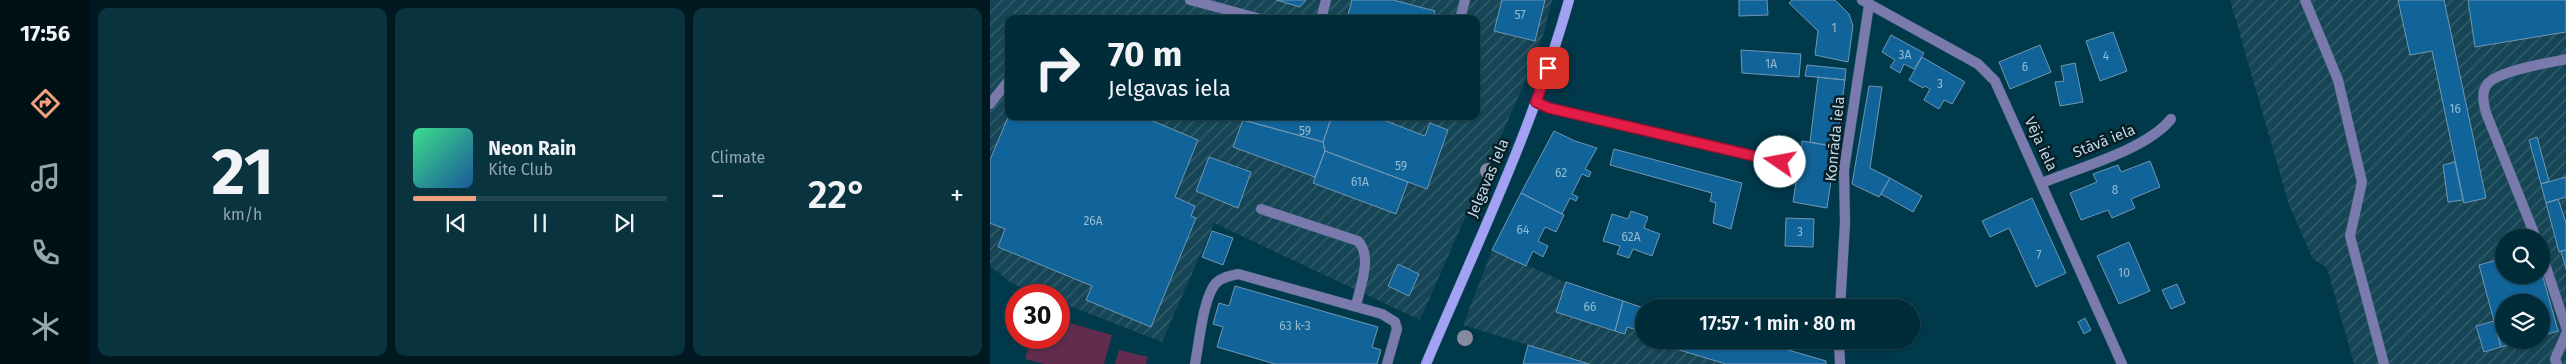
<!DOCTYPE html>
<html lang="en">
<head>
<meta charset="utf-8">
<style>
	body { margin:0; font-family:"Fira Sans",sans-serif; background:#0a3340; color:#f1f3f6; height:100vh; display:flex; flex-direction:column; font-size:19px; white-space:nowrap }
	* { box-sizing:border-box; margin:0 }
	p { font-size:16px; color:#95a7ae }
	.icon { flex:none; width:28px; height:28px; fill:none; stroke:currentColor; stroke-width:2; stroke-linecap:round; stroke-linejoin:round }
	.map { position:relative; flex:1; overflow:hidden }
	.panel { display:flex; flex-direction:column; gap:8px; padding:8px; background:#00181f; width:900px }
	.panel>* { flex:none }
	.top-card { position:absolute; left:15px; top:15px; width:475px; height:105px; border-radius:10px; box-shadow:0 1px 4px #0004,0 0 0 1px #224753; background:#002b38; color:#f1f3f6; overflow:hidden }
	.tools { position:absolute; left:1505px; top:229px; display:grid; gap:10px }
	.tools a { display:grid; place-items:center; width:55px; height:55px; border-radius:50%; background:#002b38; box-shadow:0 1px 4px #0004,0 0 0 1px #224753; font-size:25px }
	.speed { position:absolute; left:15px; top:284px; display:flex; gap:10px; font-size:25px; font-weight:700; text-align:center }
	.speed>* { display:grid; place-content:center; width:65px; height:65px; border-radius:50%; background:#002b38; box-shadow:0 1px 4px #0004,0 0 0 1px #224753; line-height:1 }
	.speed .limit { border:8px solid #d22; background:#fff; color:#111 }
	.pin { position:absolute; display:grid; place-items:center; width:42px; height:42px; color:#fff; margin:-21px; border-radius:10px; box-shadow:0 2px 8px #0006 }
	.me { position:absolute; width:55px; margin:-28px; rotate:282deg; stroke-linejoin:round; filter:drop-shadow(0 0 4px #0008) }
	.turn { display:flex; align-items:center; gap:18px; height:105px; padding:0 20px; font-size:22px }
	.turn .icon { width:65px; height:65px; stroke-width:2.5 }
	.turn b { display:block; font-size:35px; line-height:42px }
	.big { font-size:38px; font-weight:600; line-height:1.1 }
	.panel .widget { flex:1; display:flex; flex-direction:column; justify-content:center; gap:8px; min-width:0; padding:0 18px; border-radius:10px; background:#0a3340 }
	.panel .dial { align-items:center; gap:0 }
	.dial b { font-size:65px; line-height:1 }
	.song { display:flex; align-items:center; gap:15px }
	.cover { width:60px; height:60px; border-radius:8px; background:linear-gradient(135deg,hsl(150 70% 55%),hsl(210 70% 35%)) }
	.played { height:5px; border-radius:2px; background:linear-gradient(90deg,#f2a17e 25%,#224753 25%) }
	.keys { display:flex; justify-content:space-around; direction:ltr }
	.heat { display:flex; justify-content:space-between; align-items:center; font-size:28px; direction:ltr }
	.panel .tiles { flex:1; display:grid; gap:8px; grid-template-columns:repeat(3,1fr) }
	.trip { position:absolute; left:645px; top:299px; width:285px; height:50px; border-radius:25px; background:#002b38; box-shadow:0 1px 4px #0004,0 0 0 1px #224753; font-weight:600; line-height:50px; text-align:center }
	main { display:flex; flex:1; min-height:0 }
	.menu { display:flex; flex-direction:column; width:90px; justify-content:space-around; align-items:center; background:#001116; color:#95a7ae }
	.menu .icon { width:35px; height:35px }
	.menu .active { color:#f2a17e }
	.menu b { font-size:22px; color:#f1f3f6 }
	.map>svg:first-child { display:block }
	.industrial { fill:url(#industrial-furrows); fill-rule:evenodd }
	.green { fill:#612c4d }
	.building { fill:#116499; stroke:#7196b4 }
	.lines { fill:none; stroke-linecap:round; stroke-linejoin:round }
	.lane-casing { stroke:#225666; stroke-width:11 }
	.street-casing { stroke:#225666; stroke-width:11 }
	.secondary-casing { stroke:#225666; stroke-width:11 }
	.lane { stroke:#7a7aad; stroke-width:10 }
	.street { stroke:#7a7aad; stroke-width:10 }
	.secondary { stroke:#a2a1f3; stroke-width:10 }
	.tree { fill:#87899e }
	.route-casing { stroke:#92132f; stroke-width:12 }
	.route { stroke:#e11d48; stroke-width:9 }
	.labels { text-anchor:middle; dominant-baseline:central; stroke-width:5; stroke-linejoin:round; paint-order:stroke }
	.number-label { font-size:12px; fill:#94bbd0 }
	.street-label { font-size:15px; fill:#bfd8e3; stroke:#081d25 }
</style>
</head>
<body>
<main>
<nav class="menu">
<b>17:56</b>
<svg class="icon active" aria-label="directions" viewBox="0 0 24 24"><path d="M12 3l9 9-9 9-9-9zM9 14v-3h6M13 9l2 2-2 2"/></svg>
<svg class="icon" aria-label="music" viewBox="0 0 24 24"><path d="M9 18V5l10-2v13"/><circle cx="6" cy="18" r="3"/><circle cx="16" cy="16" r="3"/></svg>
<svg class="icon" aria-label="phone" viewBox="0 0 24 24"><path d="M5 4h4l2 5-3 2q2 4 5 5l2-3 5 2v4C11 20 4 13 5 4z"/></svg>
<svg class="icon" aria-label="climate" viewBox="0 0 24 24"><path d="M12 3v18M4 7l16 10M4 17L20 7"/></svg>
</nav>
<section class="panel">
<div class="tiles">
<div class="widget dial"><b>21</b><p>km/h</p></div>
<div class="widget">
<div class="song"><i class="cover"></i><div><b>Neon Rain</b><p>Kite Club</p></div></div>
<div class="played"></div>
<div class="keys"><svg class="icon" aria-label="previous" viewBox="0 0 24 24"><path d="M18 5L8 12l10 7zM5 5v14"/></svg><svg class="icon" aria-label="pause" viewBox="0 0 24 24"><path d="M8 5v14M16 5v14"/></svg><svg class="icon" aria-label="next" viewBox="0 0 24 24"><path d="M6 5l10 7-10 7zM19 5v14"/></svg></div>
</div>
<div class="widget"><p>Climate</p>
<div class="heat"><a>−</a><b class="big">22°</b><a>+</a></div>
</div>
</div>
</section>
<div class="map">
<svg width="1576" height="364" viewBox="0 0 1576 364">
	<defs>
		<pattern id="industrial-furrows" width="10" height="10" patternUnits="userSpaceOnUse" patternTransform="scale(1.25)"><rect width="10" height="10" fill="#164656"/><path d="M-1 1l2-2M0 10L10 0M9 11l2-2" fill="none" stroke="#36606e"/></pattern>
	</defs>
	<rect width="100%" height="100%" fill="#00394a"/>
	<path class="industrial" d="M0 0H562L554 32 531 91 430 320 224 223 172 342 69 302V295H52L23 284 0 266ZM19 19H486V116H19Z
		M1240 0H1576V364H1364L1337 268 1323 259 1299 205ZM1514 238H1551V275H1514ZM1514 302H1551V340H1514Z
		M502 250 593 290 654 308V340H764L836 361V364H599L473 325Z"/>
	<path class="green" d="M69 320 122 335 114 364H54L35 359 41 338H69Z
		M129 350 158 357 156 364H125Z"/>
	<path class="building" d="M286 0H316L310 7Z
		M362 0H403L445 11 443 19H372L358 15Z
		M512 0H555L545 41 504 31Z
		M749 0H777L778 15 749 16Z
		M802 0H845L859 14 863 26 858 62 825 55 828 31 799 3Z
		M1408 0H1454L1496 198 1474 203 1442 51 1420 55Z
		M1478 0H1576V32L1485 47Z
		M1123 32 1137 71 1110 81 1096 41Z
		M901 35 934 53 924 69 914 64 910 73 900 67 905 60 892 52Z
		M1050 45 1061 72 1020 89 1009 62Z
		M751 50 811 54 809 77 752 73Z
		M932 57 975 82 962 104 954 100 949 109 934 100 940 89 935 86 933 88 919 80Z
		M1085 63 1093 102 1070 106 1065 82 1074 81 1071 66Z
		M817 65 856 69 855 80 815 76Z
		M828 77 855 80 846 147 820 142Z
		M879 86 892 87 880 168 900 178 889 197 862 184Z
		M19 115 151 116 208 140 185 197 205 206 201 216 206 218 161 327 96 300 102 286 8 247 15 229 0 223V160Z
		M253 116H342L333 142 253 120Z
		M342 116H383L435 136 440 123 458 130 437 189 335 151 333 142Z
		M253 120 333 142 335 151 325 177 243 147Z
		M564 131 585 141 607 148 595 169 601 172 599 177 592 174 582 194 588 197 586 201 580 198 572 214 531 193Z
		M1547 137 1559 181 1551 184 1539 140Z
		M812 141 846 147 837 208 803 202Z
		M624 149 752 183 741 229 723 223 726 203 720 201 722 193 620 165Z
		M335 151 418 182 406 214 323 183Z
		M219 157 261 172 248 208 206 191Z
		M1160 161 1170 187 1141 199 1145 208 1122 218 1118 210 1091 220 1080 193 1107 182 1103 174 1128 165 1131 172Z
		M1465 162 1473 200 1458 202 1453 165Z
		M1576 177V197L1556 203 1551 184Z
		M900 178 932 196 923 212 891 194Z
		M531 193 574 215 566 232 555 227 548 241 558 246 553 257 543 251 536 266 502 250Z
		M1042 198 1076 273 1046 287 1019 228 1000 237 992 221Z
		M1568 199 1576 223V250L1569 252 1556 203Z
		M641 211 658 217 654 228 670 234 662 256 643 249 639 258 627 254 630 246 613 241 622 214 638 219Z
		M796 218 824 219 823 247 795 246Z
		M222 231 243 238 233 265 212 257Z
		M1139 242 1160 291 1129 304 1107 256Z
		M1576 250V269L1571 251Z
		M1514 258V275H1551V270L1568 331 1551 336V302H1514V340H1536L1511 347 1489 265Z
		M408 264 429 274 419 296 398 286Z
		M576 282 633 301 625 331 566 312Z
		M1187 284 1195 303 1181 309 1172 290Z
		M245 286 388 327 382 347 391 350 387 364H285L227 347 233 327 223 324 229 303 239 306Z
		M633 301 654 308V332L637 327 635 334 625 331Z
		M1095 318 1101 330 1094 334 1088 322Z
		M1504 321 1511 347 1494 352 1486 326Z
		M678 340H764L836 361V364H736L676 346Z
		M538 345 599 364H533Z"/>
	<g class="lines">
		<g class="lane-casing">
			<path id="lane" d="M200 0 271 19
				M1315 0 1348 80 1372 182 1360 236 1394 364
				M331 19 336 0
				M470 19 475 0
				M0 104 19 80
				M271 209 368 241C383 257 370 286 366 306
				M1546 238 1496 113C1494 104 1491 95 1496 86 1504 71 1559 63 1576 59
				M1551 252 1576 327
				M1567 364 1565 359 1576 334"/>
		</g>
		<g class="street-casing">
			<path id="street" d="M872 0 988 64 1005 81 1132 364
				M546 102 559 108 790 162
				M1052 183C1090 167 1156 150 1181 119
				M850 308 855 223 854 170 879 5
				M849 340 850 364
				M205 364C209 344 213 297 226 283 232 277 240 276 248 274L392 314 405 322 407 329 397 364"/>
		</g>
		<g class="secondary-casing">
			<path id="secondary" d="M436 364C487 244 544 125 579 0"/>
		</g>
		<use href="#lane" class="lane"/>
		<use href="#street" class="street"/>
		<use href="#secondary" class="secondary"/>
	</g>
	<g class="tree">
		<circle cx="498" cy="171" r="8"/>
		<circle cx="475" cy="338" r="8"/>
	</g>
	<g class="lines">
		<g class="route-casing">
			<path id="route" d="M558 68 546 102 559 108 790 162"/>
		</g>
		<use href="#route" class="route"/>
	</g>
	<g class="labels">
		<g class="number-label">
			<text x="530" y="15">57</text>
			<text x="844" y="28">1</text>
			<text x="915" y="55">3A</text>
			<text x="1116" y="56">4</text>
			<text x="781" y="64">1A</text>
			<text x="1035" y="67">6</text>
			<text x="950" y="84">3</text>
			<text x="1465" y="109">16</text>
			<text x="315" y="131">59</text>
			<text x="411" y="166">59</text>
			<text x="571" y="173">62</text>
			<text x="370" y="182">61A</text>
			<text x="1125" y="190">8</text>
			<text x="103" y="221">26A</text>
			<text x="533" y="230">64</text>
			<text x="810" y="232">3</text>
			<text x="641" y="237">62A</text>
			<text x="1049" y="255">7</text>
			<text x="1134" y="273">10</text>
			<text x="600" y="307">66</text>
			<text x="305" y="326">63 k-3</text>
		</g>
		<g class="street-label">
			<text transform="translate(845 139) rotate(-84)">Konrāda iela</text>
			<text transform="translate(1114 141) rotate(-22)">Stāvā iela</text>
			<text transform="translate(1051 144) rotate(65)">Vēja iela</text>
			<text transform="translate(498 178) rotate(-67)">Jelgavas iela</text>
		</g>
	</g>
</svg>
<div class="tools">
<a><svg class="icon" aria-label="search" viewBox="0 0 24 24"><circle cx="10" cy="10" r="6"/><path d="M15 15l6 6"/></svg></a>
<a><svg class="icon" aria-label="layers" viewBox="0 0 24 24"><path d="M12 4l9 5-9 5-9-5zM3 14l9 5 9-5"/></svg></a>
</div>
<div class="speed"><div class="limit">30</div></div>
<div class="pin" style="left:558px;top:68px;background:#d93025"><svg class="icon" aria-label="arrive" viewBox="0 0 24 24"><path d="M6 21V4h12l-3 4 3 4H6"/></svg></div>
<svg class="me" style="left:790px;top:162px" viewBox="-20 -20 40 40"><circle r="19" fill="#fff"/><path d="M0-13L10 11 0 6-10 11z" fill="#e11d48"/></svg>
<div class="trip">17:57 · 1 min · 80 m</div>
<div class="top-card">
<div class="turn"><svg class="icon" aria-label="right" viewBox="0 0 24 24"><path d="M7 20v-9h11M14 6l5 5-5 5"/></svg><div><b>70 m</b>Jelgavas iela</div></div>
</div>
</div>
</main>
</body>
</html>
